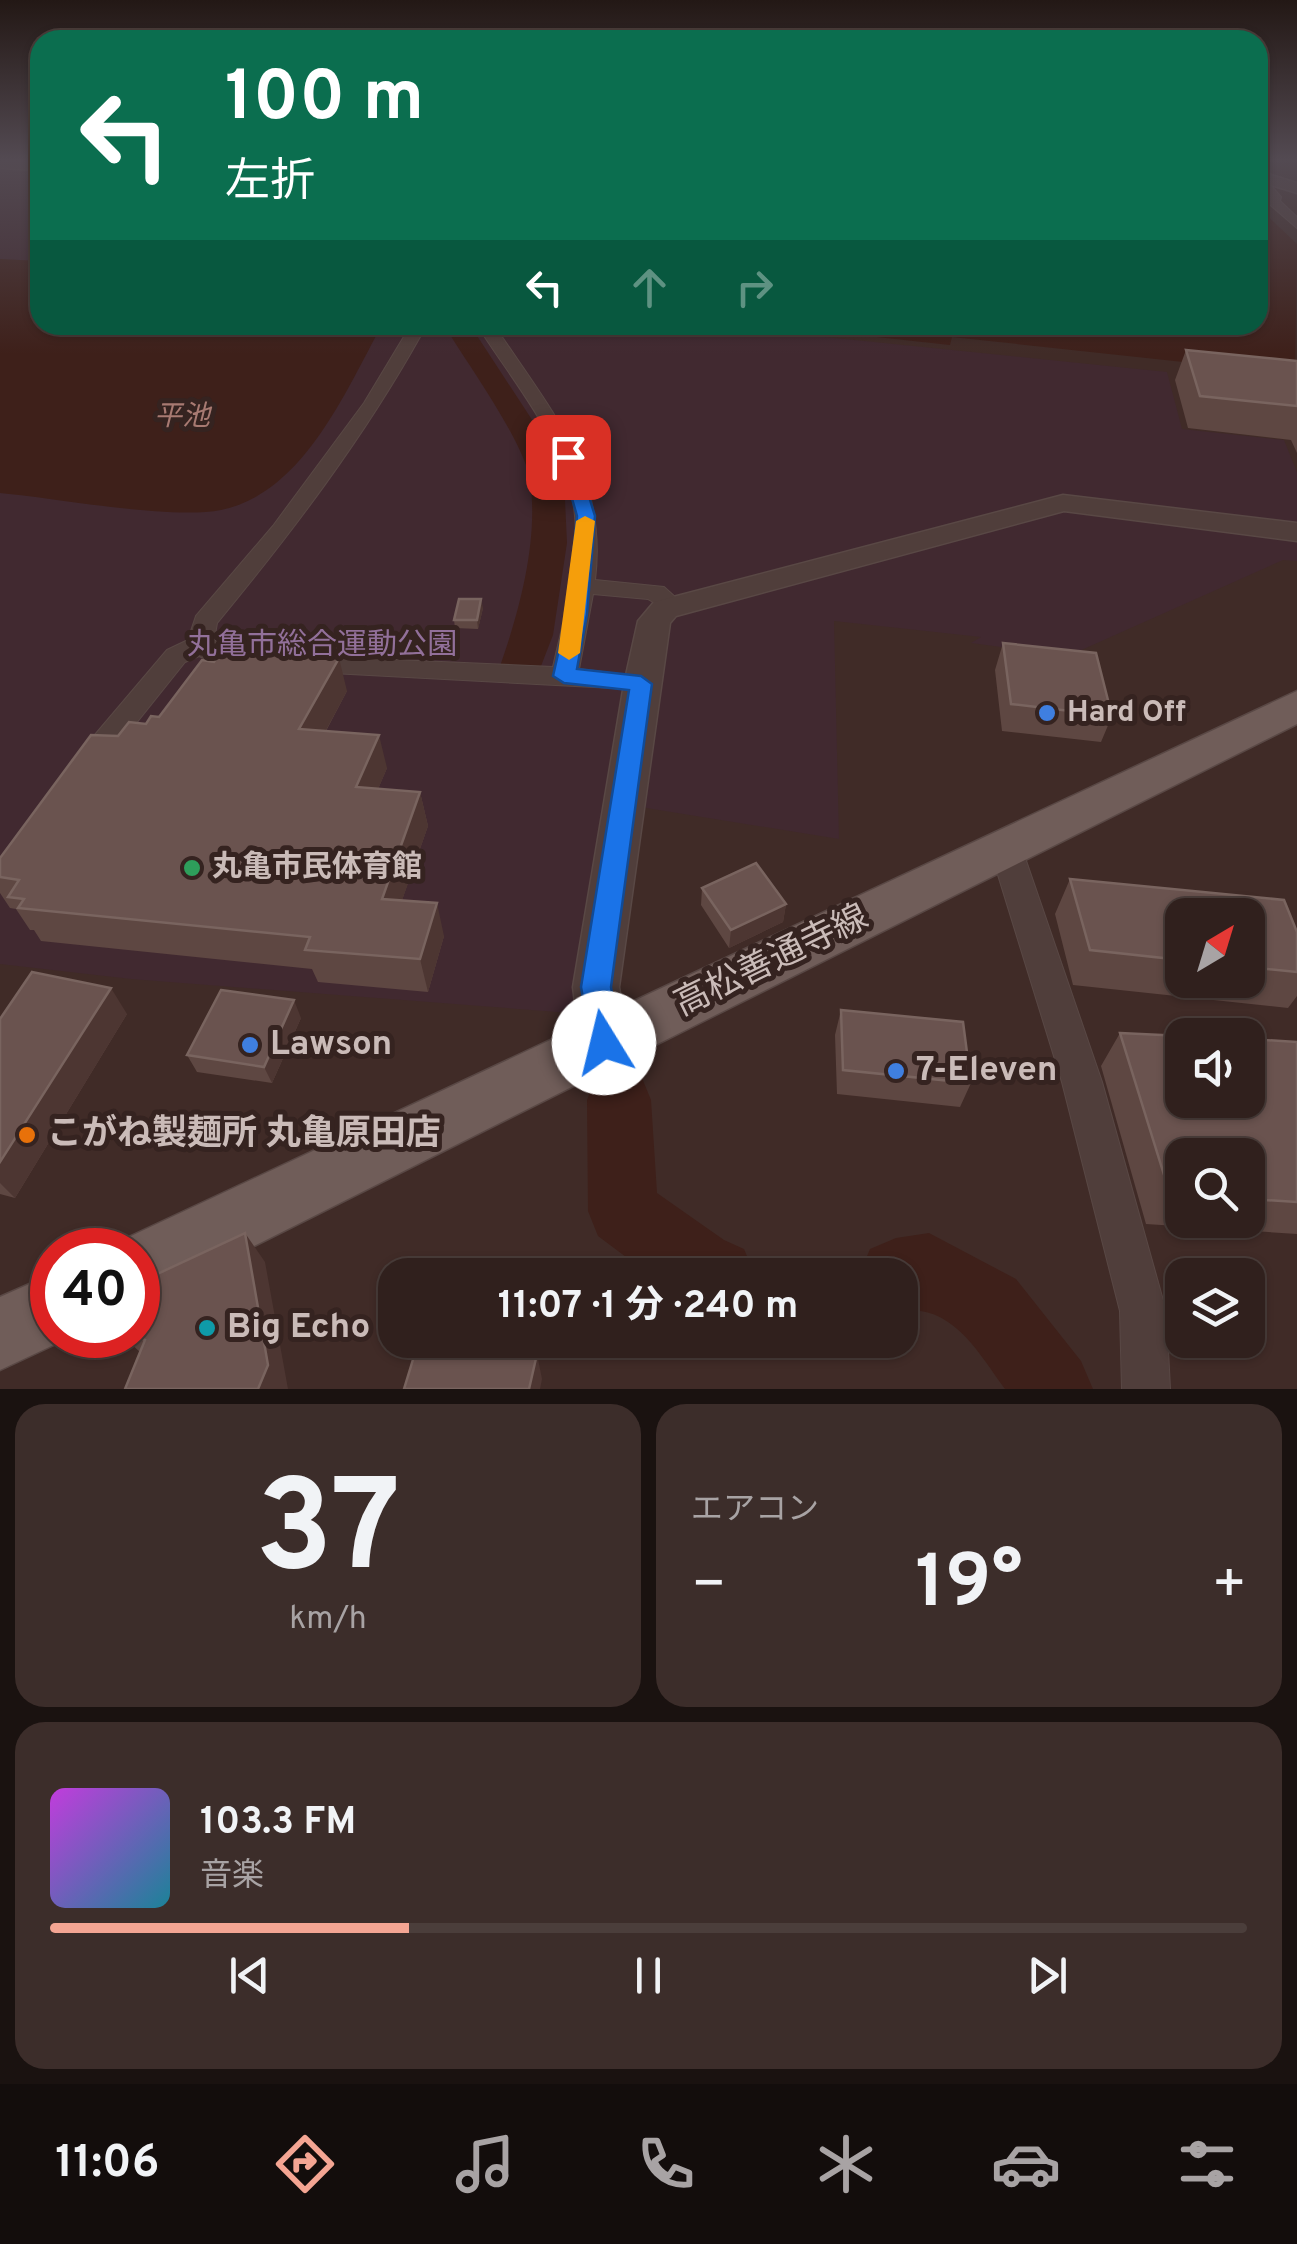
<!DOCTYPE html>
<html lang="ja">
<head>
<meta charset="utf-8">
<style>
	body { margin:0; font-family:Overpass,"Noto Sans JP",sans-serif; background:#3c2d2a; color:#f1f3f6; height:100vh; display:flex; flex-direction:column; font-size:38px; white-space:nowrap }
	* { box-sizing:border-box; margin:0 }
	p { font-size:32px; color:#a8a3a4 }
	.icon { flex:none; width:55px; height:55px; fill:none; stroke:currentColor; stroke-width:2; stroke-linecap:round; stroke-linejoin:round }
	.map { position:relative; height:1389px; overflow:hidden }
	.details { display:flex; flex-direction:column; gap:15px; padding:15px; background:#1a1210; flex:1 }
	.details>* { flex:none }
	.guide { position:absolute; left:30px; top:30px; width:1238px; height:305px; border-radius:30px; box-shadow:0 2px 8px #0004,0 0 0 2px #4b3e3b; background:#0b6e4f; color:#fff; overflow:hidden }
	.needle { width:65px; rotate:38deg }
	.tools { position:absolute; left:1165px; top:898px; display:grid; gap:20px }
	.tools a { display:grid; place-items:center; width:100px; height:100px; border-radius:20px; background:#30201d; box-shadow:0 2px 8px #0004,0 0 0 2px #4b3e3b; font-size:50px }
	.speed { position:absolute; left:30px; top:1228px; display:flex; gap:20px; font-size:50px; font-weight:700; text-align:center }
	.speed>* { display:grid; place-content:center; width:130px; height:130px; border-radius:50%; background:#30201d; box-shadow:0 2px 8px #0004,0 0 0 2px #4b3e3b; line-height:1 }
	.speed .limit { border:15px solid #d22; background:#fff; color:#111 }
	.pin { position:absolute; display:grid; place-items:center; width:85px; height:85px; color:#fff; margin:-42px; border-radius:20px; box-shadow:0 5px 15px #0006 }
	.me { position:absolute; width:110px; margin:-55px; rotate:351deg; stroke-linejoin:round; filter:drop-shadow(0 0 8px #0008) }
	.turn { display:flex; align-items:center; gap:35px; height:210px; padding:0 30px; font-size:45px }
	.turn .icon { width:130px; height:130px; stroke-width:2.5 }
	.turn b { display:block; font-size:70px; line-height:85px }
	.lanes { display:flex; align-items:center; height:95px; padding:0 30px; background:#0003; justify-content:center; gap:50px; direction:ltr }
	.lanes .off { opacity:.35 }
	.big { font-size:75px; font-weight:700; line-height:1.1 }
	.details .tile { flex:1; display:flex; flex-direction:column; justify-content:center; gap:15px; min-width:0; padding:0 35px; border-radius:30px; background:#3c2d2a }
	.details .dial { align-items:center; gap:0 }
	.dial b { font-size:130px; line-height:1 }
	.song { display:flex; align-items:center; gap:30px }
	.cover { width:120px; height:120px; border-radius:15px; background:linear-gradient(135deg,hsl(290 70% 55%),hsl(190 70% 35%)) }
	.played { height:10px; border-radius:5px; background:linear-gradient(90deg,#f4a593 30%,#4b3e3b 30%) }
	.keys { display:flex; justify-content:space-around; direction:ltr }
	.heat { display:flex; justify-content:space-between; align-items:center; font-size:55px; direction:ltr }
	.details .tiles { flex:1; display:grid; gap:15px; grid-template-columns:1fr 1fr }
	.tile:last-child { grid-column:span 2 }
	.trip { position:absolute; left:378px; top:1258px; width:540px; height:100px; border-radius:30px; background:#30201d; box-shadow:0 2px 8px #0004,0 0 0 2px #4b3e3b; font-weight:700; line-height:100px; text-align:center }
	.dock { display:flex; height:160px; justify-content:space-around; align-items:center; background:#130d0c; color:#a8a3a4 }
	.dock .icon { width:70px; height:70px }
	.dock .selected { color:#f4a593 }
	.dock b { font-size:45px; color:#f1f3f6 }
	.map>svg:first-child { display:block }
	.green { fill:#412930 }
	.water { fill:#3e201a }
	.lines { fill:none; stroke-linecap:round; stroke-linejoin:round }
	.river { fill:#3e201a; fill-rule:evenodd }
	.minor-casing { stroke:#594845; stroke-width:2 }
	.tertiary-casing { stroke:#594845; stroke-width:3 }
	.primary-casing { stroke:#594845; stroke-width:3 }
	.minor { fill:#503e3b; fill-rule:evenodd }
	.tertiary { fill:#503e3b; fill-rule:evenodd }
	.primary { fill:#705d59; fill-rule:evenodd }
	.wall { fill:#5e4742; fill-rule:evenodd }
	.shaded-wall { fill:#4d3632 }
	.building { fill:#6a534f; stroke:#79645f; stroke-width:2.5 }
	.route { fill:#1a73e8; stroke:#114b97; stroke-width:2.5 }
	.slow { fill:#f59e0b }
	.shop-dot { fill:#3f7fe0; stroke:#352320; stroke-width:4 }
	.leisure-dot { fill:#2e9e5b; stroke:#352320; stroke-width:4 }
	.food-dot { fill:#e8710a; stroke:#352320; stroke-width:4 }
	.culture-dot { fill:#0f9aa8; stroke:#352320; stroke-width:4 }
	.labels { text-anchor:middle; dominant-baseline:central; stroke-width:10; stroke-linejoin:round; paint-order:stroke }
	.far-water-label { font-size:28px; font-style:italic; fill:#a87a72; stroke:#352320 }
	.park-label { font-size:30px; fill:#92709a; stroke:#352320 }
	.poi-label { font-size:30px; font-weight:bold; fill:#cabbb8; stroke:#352320; text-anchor:start }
	.near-street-label { font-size:35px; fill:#cabbb8; stroke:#352320 }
	.near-poi-label { font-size:35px; font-weight:bold; fill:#cabbb8; stroke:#352320; text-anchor:start }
</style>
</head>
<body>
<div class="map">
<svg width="1297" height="1389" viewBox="0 0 1297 1389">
	<rect width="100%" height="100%" fill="#402b27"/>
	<path class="green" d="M0 161 40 162V325H709L1167 372 1182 429 1284 440 1297 472V561L1283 560 1068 656 971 643 981 637 834 621 839 839 603 801 579 976 584 1014 131 979 0 964Z"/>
	<path class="water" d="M1258 207 1297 244 1295 374 952 337 950 345 767 325H1258Z
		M0 259 40 261V325H382C346 390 304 493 221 510 170 520 56 498 0 493Z"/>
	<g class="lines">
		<path class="river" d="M444 325H470L555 455 564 479 567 543 553 635 536 679 521 683 506 679 499 669C519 613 539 540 530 480 524 441 466 362 444 325Z
			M619 1069 642 1078 651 1100 657 1193 724 1240 744 1249 755 1275H650L598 1236 588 1211 587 1100 596 1078Z
			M929 1233 1016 1279 1081 1361 1093 1389H1005C978 1352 952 1303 900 1311V1275H859L870 1249 896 1238Z"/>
		<g class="minor-casing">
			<path id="minor" d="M1265 170 1271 174 1266 180 1281 197 1280 201 1297 217V228L1267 202 1269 197 1258 186V175Z
				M411 325H494C550 410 608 472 595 580L664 587 685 606 673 614 648 599 593 594 579 669 651 678 655 684 651 690 294 671 290 665 303 656 553 667C564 617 580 567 575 516 569 447 517 387 481 331L421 335C363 439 292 532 217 623L214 640 230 652 259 656 263 662 259 668H228L199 656 185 662 97 772H77L72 764 77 756 167 650 188 640 196 616 273 526 364 403Z
				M1006 836 1017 840 1022 849 1102 1082 1166 1311 1170 1389H1122L1120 1311 1062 1082 990 849 995 840Z"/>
		</g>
		<g class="tertiary-casing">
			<path id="tertiary" d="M0 160 40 162V170L0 168Z
				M1258 171 1297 183V193L1258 181Z
				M1063 495 1297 523V541L1064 511 676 616 670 623 619 987 628 1043 621 1059 604 1065 587 1059 580 1043 573 987 624 684 638 621 654 602Z"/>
		</g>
		<g class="primary-casing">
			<path id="primary" d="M1297 691V724L162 1292 138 1302V1250H111L114 1244Z
				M52 1274V1335H75L0 1370V1297Z"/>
		</g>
		<use href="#minor" class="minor"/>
		<use href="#tertiary" class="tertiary"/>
		<use href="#primary" class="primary"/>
	</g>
	<path class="wall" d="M1186 350 1297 361V453L1291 440 1188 428 1175 380Z
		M483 608 478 629 455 628 454 620Z
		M1003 643 1112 716 1101 742 1002 731 995 670Z
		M347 691 326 731 387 768 378 789 420 792 428 826 402 900 444 936 428 992 318 982 312 969 41 941 34 930H30L16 909 10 908 0 893V858L118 736 159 717Z
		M1070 879 1284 900 1297 932V996L1288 1008 1073 985 1055 914ZM1182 915H1248V980H1182Z
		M702 888 786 904 783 922 729 948 701 905Z
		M841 1010 971 1083 960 1107 837 1094 835 1035Z
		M127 1014 15 1198 0 1194V1019Z
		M301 1018 272 1083 197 1072 187 1055Z
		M1120 1033 1297 1042V1234L1146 1224 1101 1066ZM1182 1155H1248V1220H1182Z
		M265 1262 140 1352 121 1335H138Z"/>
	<path class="shaded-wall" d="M481 599 483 608 478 629 477 620Z
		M339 658 347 691 309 762 299 729Z
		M379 735 387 768 365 820 356 787Z
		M420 792 428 826 391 932 382 899Z
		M437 903 444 936 428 992 420 959Z
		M786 904 783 922 729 948 731 930Z
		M111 988 127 1014 15 1198 0 1183V1162Z
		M294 1000 301 1018 272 1083 264 1067Z
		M245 1233 265 1262 288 1389H258Z
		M537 1354 542 1379 540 1389H529Z"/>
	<path class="building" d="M1186 350 1297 361V406L1200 396Z
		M459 599H481L477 620H454Z
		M1003 643 1096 653 1112 716 1011 704Z
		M223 650 339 658 299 729 379 735 356 787 420 792 382 899 437 903 420 959 305 950 310 937 18 908 24 899 8 897 19 880 0 877V858L91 735 118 736 129 722 146 724 151 716 159 717 202 660 214 662Z
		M756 863 786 904 731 930 702 888Z
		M1070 879 1284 900 1297 932V972L1248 967V915H1182V960L1090 950Z
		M32 972 111 988 0 1162V1019Z
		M221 990 294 1000 264 1067 187 1055Z
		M841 1010 963 1022 971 1083 843 1070Z
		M1120 1033 1182 1036V1100H1248V1039L1297 1042V1202L1248 1199V1155H1182V1195L1170 1194Z
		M245 1233 268 1365 258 1389H125L145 1340 133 1335H138V1283Z
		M419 1340H469L537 1354 529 1389H404Z"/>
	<linearGradient id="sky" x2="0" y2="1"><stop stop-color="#231815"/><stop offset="0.45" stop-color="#534a52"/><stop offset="1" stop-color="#534a52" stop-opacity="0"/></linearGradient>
	<rect width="1297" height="354" fill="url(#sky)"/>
	<path class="route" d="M568 452 577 457 595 516 587 614 577 669 641 676 652 684 611 987 620 1043 615 1053 604 1057 593 1053 581 987 629 690 564 683 553 676 567 614 577 516 560 457Z"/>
	<path class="slow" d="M585 516 595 521 580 653 569 660 558 653 576 521Z"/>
	<g class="shop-dot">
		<circle cx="1047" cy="713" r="10"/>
		<circle cx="250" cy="1045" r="10"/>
		<circle cx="896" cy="1071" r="10"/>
	</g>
	<circle class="leisure-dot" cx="192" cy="868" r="10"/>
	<circle class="food-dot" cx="27" cy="1135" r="10"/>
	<circle class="culture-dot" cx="207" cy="1328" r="10"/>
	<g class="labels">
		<g class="far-water-label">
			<text x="182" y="418">平池</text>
		</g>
		<g class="park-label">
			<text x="322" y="646">丸亀市総合運動公園</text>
		</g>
		<g class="poi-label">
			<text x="1067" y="713">Hard Off</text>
			<text x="212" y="868">丸亀市民体育館</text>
		</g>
		<g class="near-street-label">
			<text transform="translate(772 962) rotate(-26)">高松善通寺線</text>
		</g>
		<g class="near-poi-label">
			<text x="270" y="1045">Lawson</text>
			<text x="916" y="1071">7-Eleven</text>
			<text x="47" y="1135">こがね製麺所 丸亀原田店</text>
			<text x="227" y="1328">Big Echo</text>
		</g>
	</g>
</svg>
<div class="tools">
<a><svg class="needle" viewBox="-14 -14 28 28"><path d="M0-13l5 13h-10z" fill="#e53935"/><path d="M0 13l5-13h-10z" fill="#a8a3a4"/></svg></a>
<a><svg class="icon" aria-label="sound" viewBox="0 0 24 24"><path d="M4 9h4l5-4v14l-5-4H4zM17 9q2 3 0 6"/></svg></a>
<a><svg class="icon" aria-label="search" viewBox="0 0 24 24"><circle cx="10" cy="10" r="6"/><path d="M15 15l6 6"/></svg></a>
<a><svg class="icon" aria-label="layers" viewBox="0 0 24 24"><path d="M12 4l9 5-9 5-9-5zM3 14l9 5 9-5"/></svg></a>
</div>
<div class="speed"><div class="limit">40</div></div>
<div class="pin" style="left:568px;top:457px;background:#d93025"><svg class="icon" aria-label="arrive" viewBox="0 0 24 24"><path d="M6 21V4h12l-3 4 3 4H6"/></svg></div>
<svg class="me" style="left:604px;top:1043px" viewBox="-20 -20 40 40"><circle r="19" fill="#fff"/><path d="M0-13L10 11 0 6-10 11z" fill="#1a73e8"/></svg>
<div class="trip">11:07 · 1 分 · 240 m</div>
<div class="guide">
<div class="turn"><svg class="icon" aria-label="left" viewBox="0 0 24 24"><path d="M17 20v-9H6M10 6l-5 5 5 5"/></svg><div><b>100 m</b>左折</div></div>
<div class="lanes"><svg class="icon" aria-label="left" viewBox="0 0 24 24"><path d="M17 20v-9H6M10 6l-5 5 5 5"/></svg><svg class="icon off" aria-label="ahead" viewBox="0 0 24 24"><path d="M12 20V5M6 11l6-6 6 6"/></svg><svg class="icon off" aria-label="right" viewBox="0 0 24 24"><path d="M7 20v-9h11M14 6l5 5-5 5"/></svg></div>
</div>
</div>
<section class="details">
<div class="tiles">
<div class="tile dial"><b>37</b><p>km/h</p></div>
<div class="tile"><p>エアコン</p>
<div class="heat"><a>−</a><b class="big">19°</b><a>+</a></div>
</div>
<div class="tile">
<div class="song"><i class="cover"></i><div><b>103.3 FM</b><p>音楽</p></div></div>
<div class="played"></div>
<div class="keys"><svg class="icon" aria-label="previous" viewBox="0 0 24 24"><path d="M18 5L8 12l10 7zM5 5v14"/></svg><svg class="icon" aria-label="pause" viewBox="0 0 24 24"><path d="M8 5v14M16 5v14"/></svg><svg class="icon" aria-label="next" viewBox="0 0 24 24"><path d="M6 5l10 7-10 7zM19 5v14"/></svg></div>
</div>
</div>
</section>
<nav class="dock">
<b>11:06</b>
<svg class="icon selected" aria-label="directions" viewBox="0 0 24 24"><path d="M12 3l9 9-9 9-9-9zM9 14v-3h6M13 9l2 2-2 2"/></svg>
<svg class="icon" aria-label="music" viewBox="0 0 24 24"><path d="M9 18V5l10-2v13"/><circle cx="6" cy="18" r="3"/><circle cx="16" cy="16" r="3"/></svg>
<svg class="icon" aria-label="phone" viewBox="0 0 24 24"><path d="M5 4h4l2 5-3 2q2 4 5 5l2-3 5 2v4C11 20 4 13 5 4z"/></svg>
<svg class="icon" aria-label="climate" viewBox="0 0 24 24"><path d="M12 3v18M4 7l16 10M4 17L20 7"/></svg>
<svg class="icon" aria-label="car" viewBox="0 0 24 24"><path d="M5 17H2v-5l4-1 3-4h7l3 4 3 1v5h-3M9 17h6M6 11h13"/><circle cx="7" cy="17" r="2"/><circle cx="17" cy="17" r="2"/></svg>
<svg class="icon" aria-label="filters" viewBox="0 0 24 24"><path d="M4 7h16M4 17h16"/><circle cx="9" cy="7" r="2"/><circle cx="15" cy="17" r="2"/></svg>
</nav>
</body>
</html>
